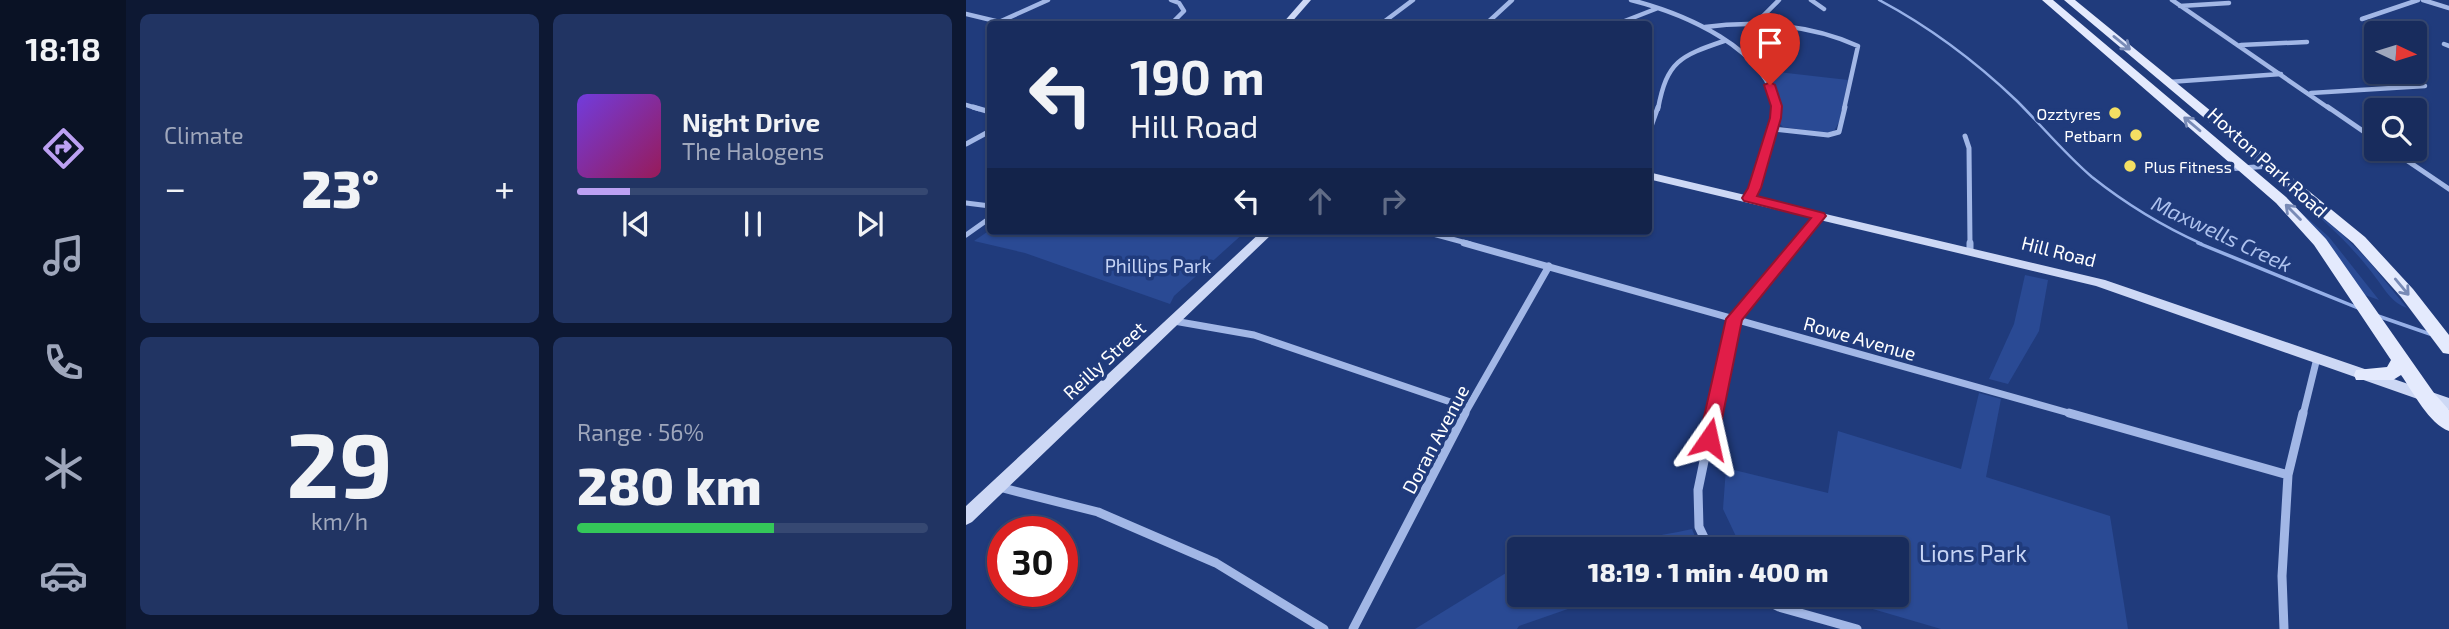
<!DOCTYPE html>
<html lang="en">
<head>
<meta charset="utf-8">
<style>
	body { margin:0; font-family:"Exo 2",sans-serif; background:#213463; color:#f1f3f6; height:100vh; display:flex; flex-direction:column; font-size:26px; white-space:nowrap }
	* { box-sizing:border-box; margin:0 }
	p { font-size:23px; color:#9fa7bc }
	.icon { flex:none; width:38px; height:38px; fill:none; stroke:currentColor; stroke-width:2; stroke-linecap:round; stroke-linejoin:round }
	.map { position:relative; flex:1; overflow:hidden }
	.side { display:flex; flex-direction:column; gap:14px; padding:14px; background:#0d1833; width:840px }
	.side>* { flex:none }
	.top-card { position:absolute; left:21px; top:21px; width:665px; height:214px; border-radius:7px; box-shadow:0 2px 5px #0004,0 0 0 2px #364872; background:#182c5d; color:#f1f3f6; overflow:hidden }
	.needle { width:46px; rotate:94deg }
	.fabs { position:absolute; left:1398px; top:21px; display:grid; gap:14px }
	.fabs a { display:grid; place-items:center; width:63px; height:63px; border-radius:7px; background:#182c5d; box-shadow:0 2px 5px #0004,0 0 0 2px #364872; font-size:35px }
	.speed { position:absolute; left:21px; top:516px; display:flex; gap:14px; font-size:35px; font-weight:700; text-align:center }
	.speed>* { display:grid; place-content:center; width:91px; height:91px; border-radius:50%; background:#182c5d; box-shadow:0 2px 5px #0004,0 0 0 2px #364872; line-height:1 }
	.speed .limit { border:10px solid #d22; background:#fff; color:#111 }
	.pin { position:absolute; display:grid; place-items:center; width:60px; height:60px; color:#fff; margin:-72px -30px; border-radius:50% 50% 50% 0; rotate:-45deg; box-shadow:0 0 7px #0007 }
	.pin .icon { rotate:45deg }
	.me { position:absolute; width:77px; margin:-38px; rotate:11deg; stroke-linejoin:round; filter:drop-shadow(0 0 5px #0008) }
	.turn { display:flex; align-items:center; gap:24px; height:147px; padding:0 28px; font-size:32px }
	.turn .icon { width:91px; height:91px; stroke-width:2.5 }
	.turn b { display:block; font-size:49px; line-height:60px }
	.lanes { display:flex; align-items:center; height:66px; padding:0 28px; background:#0003; justify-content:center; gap:35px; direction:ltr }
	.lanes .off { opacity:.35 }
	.big { font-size:52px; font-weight:800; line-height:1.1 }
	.side .card { flex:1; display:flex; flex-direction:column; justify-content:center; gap:10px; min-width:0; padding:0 24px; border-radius:10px; background:#213463 }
	.side .dial { align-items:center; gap:0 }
	.dial b { font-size:91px; line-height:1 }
	.song { display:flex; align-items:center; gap:21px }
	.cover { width:84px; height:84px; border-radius:10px; background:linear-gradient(135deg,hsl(260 70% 55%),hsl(330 70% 35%)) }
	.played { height:7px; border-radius:4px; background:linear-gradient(90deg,#bca0f2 15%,#364872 15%) }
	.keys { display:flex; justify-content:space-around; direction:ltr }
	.heat { display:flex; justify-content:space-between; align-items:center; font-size:38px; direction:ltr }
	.charge { height:10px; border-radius:5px; background:linear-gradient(90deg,#34c759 56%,#364872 0) }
	.side .tiles { flex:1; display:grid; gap:14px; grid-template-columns:repeat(2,1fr) }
	.trip { position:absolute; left:541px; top:537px; width:402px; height:70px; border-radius:7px; background:#182c5d; box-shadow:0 2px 5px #0004,0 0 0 2px #364872; font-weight:800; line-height:70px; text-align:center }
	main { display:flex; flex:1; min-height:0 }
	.dock { display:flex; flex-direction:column; width:126px; justify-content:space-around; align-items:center; background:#0a1225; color:#9fa7bc }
	.dock .icon { width:49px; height:49px }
	.dock .current { color:#bca0f2 }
	.dock b { font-size:32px; color:#f1f3f6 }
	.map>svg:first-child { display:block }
	.green { fill:#2a4a94 }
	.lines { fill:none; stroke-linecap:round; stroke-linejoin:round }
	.stream-far1 { stroke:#96b0e8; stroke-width:2.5 }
	.stream { stroke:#96b0e8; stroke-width:3.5 }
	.street-far3 { stroke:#a2b7e6; stroke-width:4.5 }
	.street-far2 { stroke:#a2b7e6; stroke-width:5 }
	.street-far1 { stroke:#a2b7e6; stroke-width:7 }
	.street { stroke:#a2b7e6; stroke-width:9 }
	.secondary { fill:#cdd8f5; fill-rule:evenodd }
	.primary { fill:#e4eafd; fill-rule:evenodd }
	.oneway { stroke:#788ab6 }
	.route { fill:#e11d48; stroke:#92132f; stroke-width:2 }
	.poi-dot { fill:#f4df63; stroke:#203b7c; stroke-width:2.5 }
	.labels { text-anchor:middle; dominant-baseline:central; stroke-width:7; stroke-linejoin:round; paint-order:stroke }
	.far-poi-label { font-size:16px; fill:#fff; stroke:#203b7c; text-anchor:end }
	.street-label { font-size:19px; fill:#fff; stroke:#203b7c }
	.park-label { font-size:19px; fill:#c6d4f5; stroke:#203b7c }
	.water-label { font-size:21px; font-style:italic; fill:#aec2ee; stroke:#203b7c }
	.near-park-label { font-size:23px; fill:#c6d4f5; stroke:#203b7c }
</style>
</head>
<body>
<main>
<nav class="dock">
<b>18:18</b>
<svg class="icon current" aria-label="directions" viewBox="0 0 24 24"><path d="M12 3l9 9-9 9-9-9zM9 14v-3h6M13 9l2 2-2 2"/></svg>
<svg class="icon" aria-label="music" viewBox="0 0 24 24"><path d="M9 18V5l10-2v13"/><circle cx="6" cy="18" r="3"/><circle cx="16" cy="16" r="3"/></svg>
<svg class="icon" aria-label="phone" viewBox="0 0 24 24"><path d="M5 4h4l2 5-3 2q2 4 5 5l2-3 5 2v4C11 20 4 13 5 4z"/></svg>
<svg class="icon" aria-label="climate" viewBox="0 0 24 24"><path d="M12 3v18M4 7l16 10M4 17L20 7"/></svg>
<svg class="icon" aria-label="car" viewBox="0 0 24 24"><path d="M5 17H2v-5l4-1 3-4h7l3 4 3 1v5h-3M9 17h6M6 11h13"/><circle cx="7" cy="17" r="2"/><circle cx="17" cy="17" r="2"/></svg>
</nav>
<section class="side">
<div class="tiles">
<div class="card"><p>Climate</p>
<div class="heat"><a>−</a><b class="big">23°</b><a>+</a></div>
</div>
<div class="card">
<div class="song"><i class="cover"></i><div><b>Night Drive</b><p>The Halogens</p></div></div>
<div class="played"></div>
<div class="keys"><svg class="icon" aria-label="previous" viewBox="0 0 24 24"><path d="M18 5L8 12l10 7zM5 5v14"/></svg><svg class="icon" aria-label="pause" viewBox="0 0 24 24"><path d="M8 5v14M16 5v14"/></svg><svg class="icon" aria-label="next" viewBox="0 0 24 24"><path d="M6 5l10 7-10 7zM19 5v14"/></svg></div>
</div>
<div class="card dial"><b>29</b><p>km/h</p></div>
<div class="card"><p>Range · 56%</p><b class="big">280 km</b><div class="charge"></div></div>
</div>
</section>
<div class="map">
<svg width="1483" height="629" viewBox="0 0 1483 629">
	<rect width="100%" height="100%" fill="#203b7c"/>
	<path class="green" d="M804 71 882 80 873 122 868 131 859 133 817 127 814 124C815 103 813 89 799 73Z
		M1312 181 1376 234 1401 259 1441 308C1426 303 1420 291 1410 278 1383 241 1347 211 1312 181Z
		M1308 189 1363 237 1413 300 1396 294Z
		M24 230V231H280L208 296 204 304 59 253 8 241Z
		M1059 275 1082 280 1073 331 1042 384 1023 379 1048 324Z
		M1013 393 1035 399 1020 477 1144 516 1162 629H975L859 595H931V550L776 549 757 509 760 468 862 493 872 431 995 469Z
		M726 529 734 549H617L712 532Z
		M553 565V595H642L553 626 551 629H449Z"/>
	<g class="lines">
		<path class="stream-far1" d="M913 0C964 27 1009 61 1051 101 1076 126 1099 154 1126 177 1160 204 1196 226 1236 244"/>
		<path class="stream" d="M1232 243 1392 308
			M1412 316 1464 334"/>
		<path class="street-far3" d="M205 0 213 3 218 11 205 24
			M665 0C716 13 803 48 810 109
			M845 0 858 9
			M1206 0 1364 109
			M1457 0 1483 8
			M1214 6 1263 3
			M0 14 42 24
			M1396 19 1452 0
			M33 22 82 0
			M790 23 813 0
			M415 24 447 0
			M520 24 546 0
			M651 24 692 8
			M739 27C789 20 846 25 892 46L878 109
			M1478 44 1483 46
			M1275 45 1341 42
			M1203 82 1315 74
			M1345 93 1459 86
			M0 105 13 109
			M692 109C701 61 714 56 758 41"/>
		<path class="street-far2" d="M7 107 24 112
			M1362 107 1410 140
			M807 129 862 135 873 132 879 107
			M682 135 692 107
			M999 136 1003 148 1004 244
			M0 144 24 131
			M1424 149 1483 189
			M1232 171 1304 166
			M783 198C796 177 810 132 810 107
			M0 203 24 206
			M456 231 504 244
			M0 235 24 218
			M830 244 853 216"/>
		<path class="street-far1" d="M498 243 1110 415
			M1004 243V251
			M208 321 288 335 502 408
			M498 415 583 266
			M748 415 768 319 831 243
			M1337 415 1351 358"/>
		<path class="street" d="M1103 413 1322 475
			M33 487 132 512 250 563 358 629
			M744 550 733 527 732 490 748 413
			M789 595 813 607 891 629
			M387 629 499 413
			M1318 629 1316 576 1322 475 1337 413"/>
		<path class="secondary" d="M337 0H345L324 24H316Z
			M682 172 1139 280 1483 398V410L1130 286 682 179Z
			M296 231H309L6 522 0 525V506Z"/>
		<path class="primary" d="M1076 0H1087L1320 197 1360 239 1468 393 1483 410V431C1463 424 1447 392 1435 375L1427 380H1390L1388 375 1390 370 1421 367 1425 360 1348 245 1310 203Z
			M1098 0H1109L1399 237 1447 289 1483 335V354L1477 353 1435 297 1387 243Z"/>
	</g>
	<defs><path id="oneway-shaft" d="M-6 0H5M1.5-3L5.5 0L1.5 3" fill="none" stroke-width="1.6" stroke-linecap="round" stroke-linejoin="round" transform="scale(1.75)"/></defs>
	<g class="oneway">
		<use href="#oneway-shaft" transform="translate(1156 43) rotate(39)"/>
		<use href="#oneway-shaft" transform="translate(1226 124) rotate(-140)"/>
		<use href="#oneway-shaft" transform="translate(1327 212) rotate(-135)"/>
		<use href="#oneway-shaft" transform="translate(1436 287) rotate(50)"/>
	</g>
	<path class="route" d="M804 82 809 85 816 106 815 118 795 188 791 196 858 213 860 216 776 320 752 439 749 444 743 446 736 444 733 439 760 319 845 218 778 201 776 198 782 188 804 118 805 106 798 85Z"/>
	<g class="poi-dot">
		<circle cx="1149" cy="113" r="7"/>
		<circle cx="1170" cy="135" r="7"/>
		<circle cx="1164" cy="166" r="7"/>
	</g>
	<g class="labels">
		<g class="far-poi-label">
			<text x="1135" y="113">Ozztyres</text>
			<text x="1156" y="135">Petbarn</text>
			<text x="1178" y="166" text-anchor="start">Plus Fitness</text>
		</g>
		<g class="street-label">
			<text transform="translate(1302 162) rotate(42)">Hoxton Park Road</text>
			<text transform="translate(1093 251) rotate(14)">Hill Road</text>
			<text transform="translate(894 338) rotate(16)">Rowe Avenue</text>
			<text transform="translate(138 360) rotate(-43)">Reilly Street</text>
			<text transform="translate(469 439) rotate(-62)">Doran Avenue</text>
		</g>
		<g class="park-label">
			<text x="192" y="265">Phillips Park</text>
		</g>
		<g class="water-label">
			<text transform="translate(1256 233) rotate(25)">Maxwells Creek</text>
		</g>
		<g class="near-park-label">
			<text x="1007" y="553">Lions Park</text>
		</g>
	</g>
</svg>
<div class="fabs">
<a><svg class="needle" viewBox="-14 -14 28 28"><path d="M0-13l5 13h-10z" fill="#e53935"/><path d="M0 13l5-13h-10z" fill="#9fa7bc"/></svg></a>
<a><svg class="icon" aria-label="search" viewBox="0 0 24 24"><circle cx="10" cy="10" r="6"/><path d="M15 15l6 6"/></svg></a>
</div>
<div class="speed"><div class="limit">30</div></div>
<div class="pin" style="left:804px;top:85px;background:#d93025"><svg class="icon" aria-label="arrive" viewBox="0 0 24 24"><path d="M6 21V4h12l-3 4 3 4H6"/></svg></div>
<svg class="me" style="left:743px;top:439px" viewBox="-20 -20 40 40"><path d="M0-17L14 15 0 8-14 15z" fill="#e11d48" stroke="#fff" stroke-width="4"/></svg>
<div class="trip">18:19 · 1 min · 400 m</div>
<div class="top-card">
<div class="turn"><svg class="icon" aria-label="left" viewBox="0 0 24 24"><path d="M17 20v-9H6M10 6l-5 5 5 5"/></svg><div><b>190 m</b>Hill Road</div></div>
<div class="lanes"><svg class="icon" aria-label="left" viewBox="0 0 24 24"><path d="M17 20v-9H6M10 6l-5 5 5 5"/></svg><svg class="icon off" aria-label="ahead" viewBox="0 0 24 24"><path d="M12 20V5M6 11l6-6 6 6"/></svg><svg class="icon off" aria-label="right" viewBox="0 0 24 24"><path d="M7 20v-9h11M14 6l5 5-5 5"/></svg></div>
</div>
</div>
</main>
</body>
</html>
